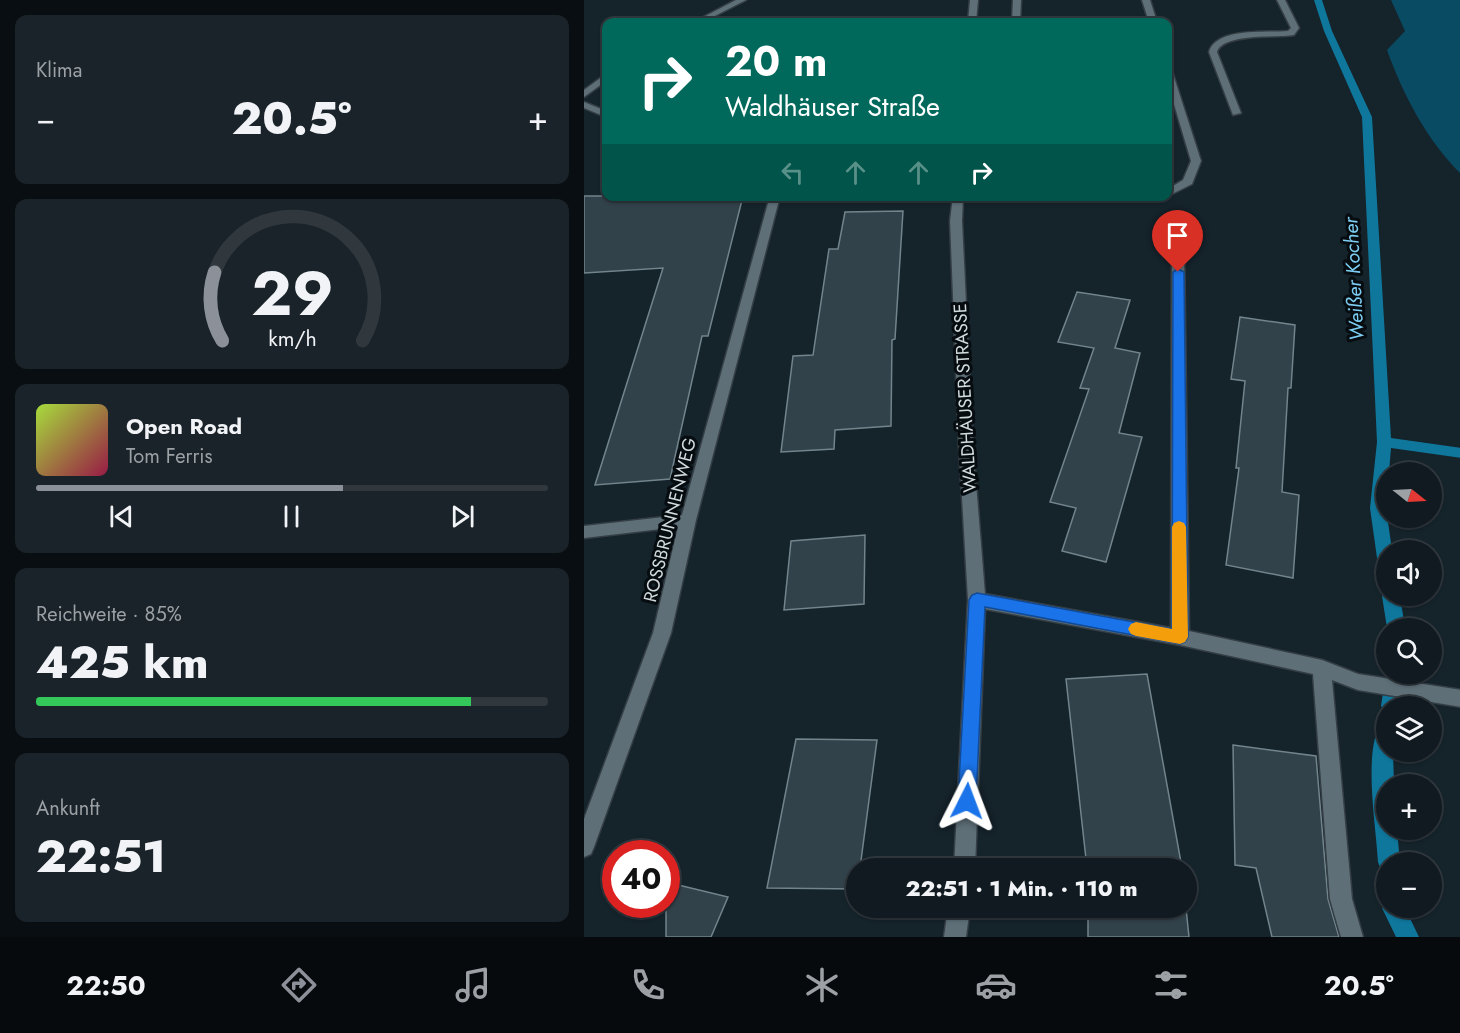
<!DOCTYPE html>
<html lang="de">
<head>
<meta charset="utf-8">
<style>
	body { margin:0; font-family:Jost,sans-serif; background:#192329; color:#f1f3f6; height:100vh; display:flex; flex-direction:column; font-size:22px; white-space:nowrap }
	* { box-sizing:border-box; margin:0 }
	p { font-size:20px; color:#9ca1a5 }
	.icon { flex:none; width:33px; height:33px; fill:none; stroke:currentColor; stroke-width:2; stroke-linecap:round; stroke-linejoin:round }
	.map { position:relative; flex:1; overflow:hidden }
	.sheet { display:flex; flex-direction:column; gap:15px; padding:15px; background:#090e12; width:584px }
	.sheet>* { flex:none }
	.hud { position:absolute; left:18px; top:18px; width:570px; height:183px; border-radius:12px; box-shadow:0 2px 4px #0004,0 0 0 2px #30383e; background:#00695c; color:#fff; overflow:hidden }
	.needle { width:39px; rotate:108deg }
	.tools { position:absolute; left:792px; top:462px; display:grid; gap:12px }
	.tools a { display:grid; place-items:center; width:66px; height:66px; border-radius:50%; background:#101a20; box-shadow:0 2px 4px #0004,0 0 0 2px #30383e; font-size:30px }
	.speed { position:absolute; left:18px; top:840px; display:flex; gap:12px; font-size:30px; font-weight:700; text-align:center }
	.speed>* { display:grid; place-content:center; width:78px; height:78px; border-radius:50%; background:#101a20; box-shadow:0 2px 4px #0004,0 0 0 2px #30383e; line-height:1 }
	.speed .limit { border:9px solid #d22; background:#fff; color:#111 }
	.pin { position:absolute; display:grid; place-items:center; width:51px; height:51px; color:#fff; margin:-62px -26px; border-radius:50% 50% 50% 0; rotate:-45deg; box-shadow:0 0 6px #0007 }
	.pin .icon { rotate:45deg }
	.me { position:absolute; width:66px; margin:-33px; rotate:3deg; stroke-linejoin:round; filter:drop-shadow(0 0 4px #0008) }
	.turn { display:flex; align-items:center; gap:21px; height:126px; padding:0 24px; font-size:27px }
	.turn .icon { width:78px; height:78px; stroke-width:2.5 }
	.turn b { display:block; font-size:42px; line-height:51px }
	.lanes { display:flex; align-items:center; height:57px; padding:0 24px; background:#0003; justify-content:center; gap:30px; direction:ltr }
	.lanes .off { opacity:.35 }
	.big { font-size:45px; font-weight:800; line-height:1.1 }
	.sheet .tile { flex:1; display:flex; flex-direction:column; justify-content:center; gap:9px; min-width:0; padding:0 21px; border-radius:12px; background:#192329 }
	.sheet .dial { align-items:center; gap:0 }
	.dial svg { height:156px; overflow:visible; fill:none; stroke:#30383e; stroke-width:7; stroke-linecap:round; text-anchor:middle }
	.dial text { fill:#f1f3f6; stroke:none }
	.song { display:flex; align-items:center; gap:18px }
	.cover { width:72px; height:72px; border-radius:9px; background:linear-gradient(135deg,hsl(80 70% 55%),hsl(340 70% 35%)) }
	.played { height:6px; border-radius:3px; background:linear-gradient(90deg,#8c9099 60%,#30383e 60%) }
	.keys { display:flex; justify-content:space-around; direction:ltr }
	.heat { display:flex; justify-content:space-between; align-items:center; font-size:33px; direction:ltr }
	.charge { height:9px; border-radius:4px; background:linear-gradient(90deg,#34c759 85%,#30383e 0) }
	.trip { position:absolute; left:262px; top:858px; width:351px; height:60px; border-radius:30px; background:#101a20; box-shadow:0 2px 4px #0004,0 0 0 2px #30383e; font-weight:800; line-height:60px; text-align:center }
	.dock { display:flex; height:96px; justify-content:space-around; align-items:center; background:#060a0d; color:#9ca1a5 }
	.dock .icon { width:42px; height:42px }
	.dock .on { color:#8c9099 }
	.dock b { font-size:27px; color:#f1f3f6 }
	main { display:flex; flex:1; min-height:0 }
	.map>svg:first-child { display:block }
	.green { fill:#084b63 }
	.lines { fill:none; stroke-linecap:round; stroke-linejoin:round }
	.stream { fill:#0f779c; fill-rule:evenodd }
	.building { fill:#32424a; stroke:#72848c; stroke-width:1.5 }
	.minor-casing { stroke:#343e44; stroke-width:3 }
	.minor { fill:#5e6f78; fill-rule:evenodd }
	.route { fill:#1a73e8; stroke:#114b97; stroke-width:1.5 }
	.slow { fill:#f59e0b }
	.labels { text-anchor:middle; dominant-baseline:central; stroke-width:6; stroke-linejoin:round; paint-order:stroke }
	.street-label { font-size:18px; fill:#d1dbdf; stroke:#060c0f }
	.water-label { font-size:20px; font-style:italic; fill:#7dcdf2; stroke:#060c0f }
</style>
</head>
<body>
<main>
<section class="sheet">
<div class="tile"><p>Klima</p>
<div class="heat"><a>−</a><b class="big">20.5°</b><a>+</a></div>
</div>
<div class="tile dial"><svg viewBox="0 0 100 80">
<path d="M14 69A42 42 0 1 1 86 69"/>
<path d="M14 69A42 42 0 0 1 10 34" stroke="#8c9099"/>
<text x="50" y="56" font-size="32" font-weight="700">29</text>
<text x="50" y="72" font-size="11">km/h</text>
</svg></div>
<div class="tile">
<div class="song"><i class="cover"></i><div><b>Open Road</b><p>Tom Ferris</p></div></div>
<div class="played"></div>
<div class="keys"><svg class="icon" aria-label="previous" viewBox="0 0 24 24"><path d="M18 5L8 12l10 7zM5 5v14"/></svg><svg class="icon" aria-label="pause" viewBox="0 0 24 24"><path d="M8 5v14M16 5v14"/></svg><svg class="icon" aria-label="next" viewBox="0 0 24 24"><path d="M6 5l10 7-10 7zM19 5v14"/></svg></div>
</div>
<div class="tile"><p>Reichweite · 85%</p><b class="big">425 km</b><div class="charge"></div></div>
<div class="tile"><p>Ankunft</p><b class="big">22:51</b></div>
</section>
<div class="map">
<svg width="877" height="937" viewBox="0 0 877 937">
	<rect width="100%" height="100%" fill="#15232b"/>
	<path class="green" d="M807 0H876V173C843 140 819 95 803 50L821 31Z"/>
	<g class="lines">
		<path class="stream" d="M730 0H738L748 31 788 117 807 438 877 448V458L807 448 805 472H802V508L808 550H802V572L796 570 794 565 786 508 793 442 778 117 740 31Z
			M802 590V596H816L821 628H803L798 596Z
			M802 673 820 674 815 706H802V713L797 706Z
			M802 723V752H809L810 784H802V830H813L816 862H802V872L797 870 794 862C792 825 780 759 795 726Z
			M802 900V908H821L835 937H812L798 908Z"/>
	</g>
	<path class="building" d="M0 196H159L124 336H118L86 479 11 485 79 268 0 273Z
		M319 211 311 339 308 340 307 426 251 430 250 449 197 452 209 356 229 355 245 249H254L261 212Z
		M493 292 546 300 531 348 556 353 535 433 558 437 522 562 478 551 492 508 466 502 505 389 496 388 510 348 474 342Z
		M656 317 711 325 707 388H704L698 492 715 495 709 578 642 565 655 468H652L661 381 647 379Z
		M281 535 280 604 200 610 207 541Z
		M563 674 598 868H503L482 679Z
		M212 739 293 740 276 868H273V889L183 888Z
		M649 745 732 756 744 899 755 937H688L672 868 651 865Z
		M82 882 144 897 127 937H82Z
		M504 908H602L605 937H504Z"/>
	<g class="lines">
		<g class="minor-casing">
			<path id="minor" d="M152 0H162L119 22H110Z
				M386 0H394L392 22H384Z
				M429 0H437L436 22H428Z
				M558 0H566L573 22H565Z
				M693 0H701L715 28 710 35C692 38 639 33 633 52L657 113 649 115 625 52C632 27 683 33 704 31L707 28Z
				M584 68 588 71 617 161 608 184 584 196V189L599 180 607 161 584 84Z
				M22 74V81L0 97V90Z
				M0 102 22 111V117L0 108Z
				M186 196H196L112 520 87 633 10 847 7 854 0 857V819L69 633 94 527 0 538V526L98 515Z
				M369 196H379L378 221 389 446 401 594 587 628 588 250 594 247 600 250 605 631 738 660 774 674 877 690V707L774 690 748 680 768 899 779 937H757L746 899 729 674 596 645 401 609 391 868H370L384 600 375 446 366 221Z
				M454 196H565L560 199H459Z
				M364 908H386L382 937H360Z"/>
		</g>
		<use href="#minor" class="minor"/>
	</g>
	<path class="route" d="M594 269 600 272 604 637 601 642 596 644 401 607 392 801 390 808 383 810 377 808 374 801 385 600 388 595 393 593 588 629 589 272Z"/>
	<path class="slow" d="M595 521 600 523 602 527 604 637 601 642 596 644 552 636 547 634 544 629 547 624 552 622 588 629V527L590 523Z"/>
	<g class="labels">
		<g class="street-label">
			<text transform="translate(381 398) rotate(-93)">WALDHÄUSER STRASSE</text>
			<text transform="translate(86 520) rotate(-76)">ROSSBRUNNENWEG</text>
		</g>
		<g class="water-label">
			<text transform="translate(770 279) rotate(-93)">Weißer Kocher</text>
		</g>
	</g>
</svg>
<div class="tools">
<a><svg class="needle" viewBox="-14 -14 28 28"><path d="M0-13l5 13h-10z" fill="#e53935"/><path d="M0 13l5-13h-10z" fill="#9ca1a5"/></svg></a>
<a><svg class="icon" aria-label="sound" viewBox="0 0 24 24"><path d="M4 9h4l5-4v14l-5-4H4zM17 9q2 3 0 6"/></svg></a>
<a><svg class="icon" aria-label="search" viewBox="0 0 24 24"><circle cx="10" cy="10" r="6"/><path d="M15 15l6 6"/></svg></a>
<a><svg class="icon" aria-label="layers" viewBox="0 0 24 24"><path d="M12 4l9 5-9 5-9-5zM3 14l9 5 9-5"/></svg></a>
<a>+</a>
<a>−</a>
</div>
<div class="speed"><div class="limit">40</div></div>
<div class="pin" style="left:594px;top:272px;background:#d93025"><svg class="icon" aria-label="arrive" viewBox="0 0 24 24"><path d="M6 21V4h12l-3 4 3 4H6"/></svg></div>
<svg class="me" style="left:383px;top:801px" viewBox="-20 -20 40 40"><path d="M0-17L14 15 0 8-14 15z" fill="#1a73e8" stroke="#fff" stroke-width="4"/></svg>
<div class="trip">22:51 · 1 Min. · 110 m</div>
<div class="hud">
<div class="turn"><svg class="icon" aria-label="right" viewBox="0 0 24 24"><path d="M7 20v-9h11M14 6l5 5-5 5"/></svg><div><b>20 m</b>Waldhäuser Straße</div></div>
<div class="lanes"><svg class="icon off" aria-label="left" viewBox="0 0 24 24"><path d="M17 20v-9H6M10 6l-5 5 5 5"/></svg><svg class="icon off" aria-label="ahead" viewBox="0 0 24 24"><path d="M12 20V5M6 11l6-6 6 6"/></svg><svg class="icon off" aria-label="ahead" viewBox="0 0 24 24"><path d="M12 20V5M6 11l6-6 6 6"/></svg><svg class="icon" aria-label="right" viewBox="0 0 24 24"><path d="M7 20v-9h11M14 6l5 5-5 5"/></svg></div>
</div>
</div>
</main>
<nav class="dock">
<b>22:50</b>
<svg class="icon on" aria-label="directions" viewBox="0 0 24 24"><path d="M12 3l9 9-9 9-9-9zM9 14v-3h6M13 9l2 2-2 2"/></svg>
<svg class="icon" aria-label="music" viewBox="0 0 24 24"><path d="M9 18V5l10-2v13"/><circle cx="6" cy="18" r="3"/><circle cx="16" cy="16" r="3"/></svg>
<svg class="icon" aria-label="phone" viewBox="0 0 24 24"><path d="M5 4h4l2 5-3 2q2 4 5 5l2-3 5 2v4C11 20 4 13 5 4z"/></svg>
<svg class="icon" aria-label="climate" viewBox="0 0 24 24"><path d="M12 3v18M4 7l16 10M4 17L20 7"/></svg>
<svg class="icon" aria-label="car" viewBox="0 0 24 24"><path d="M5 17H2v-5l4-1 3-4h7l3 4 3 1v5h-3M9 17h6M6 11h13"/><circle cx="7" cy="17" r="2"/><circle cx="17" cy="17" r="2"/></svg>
<svg class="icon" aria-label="filters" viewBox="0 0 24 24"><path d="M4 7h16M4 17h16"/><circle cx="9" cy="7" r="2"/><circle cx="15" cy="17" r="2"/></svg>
<b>20.5°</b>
</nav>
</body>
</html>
